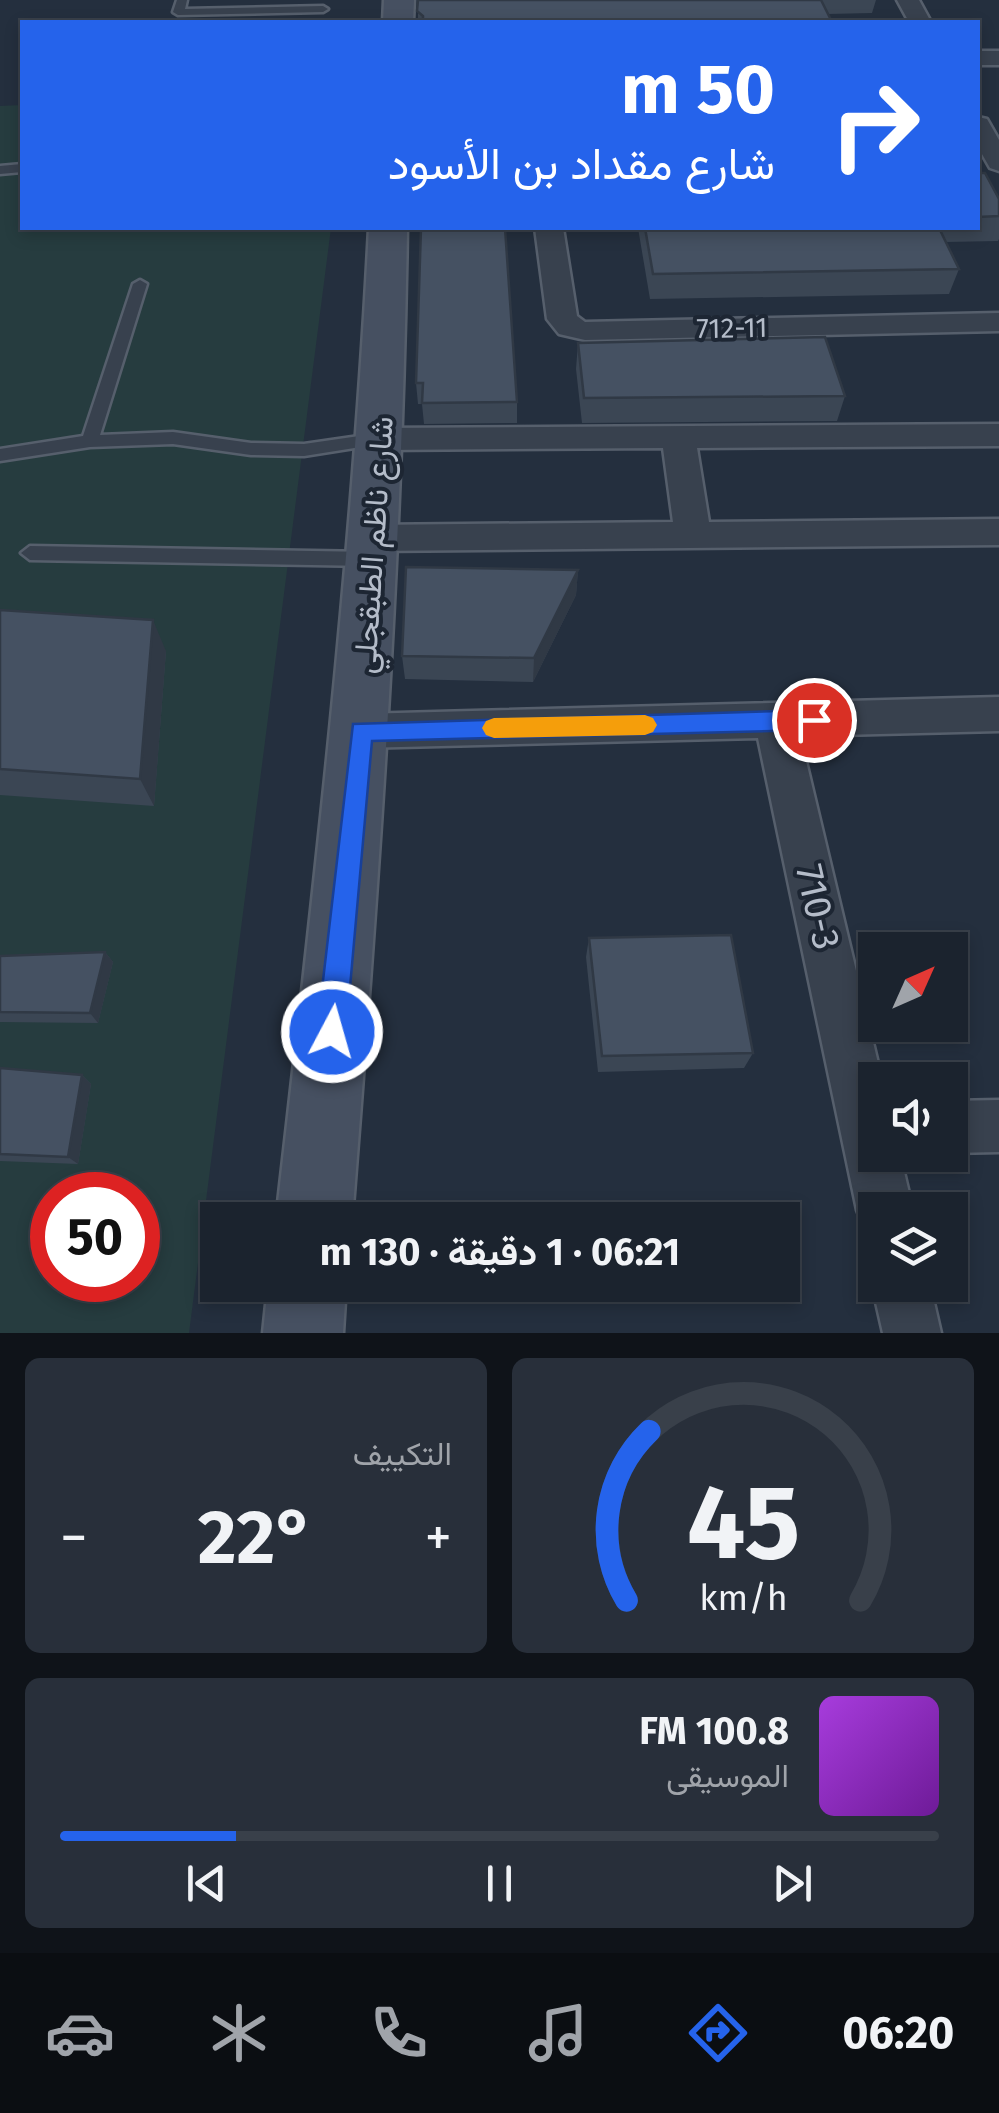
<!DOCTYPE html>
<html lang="ar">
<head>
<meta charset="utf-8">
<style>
	body { margin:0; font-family:"Fira Sans",Vazirmatn,sans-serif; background:#282f3a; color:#f1f3f6; direction:rtl; height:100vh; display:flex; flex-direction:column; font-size:38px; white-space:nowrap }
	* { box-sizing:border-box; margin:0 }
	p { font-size:32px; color:#a0a4aa }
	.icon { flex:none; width:55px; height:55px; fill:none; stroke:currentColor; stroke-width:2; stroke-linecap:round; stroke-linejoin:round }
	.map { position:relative; height:1333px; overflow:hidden; direction:ltr }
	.side { display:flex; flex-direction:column; gap:25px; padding:25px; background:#0f1319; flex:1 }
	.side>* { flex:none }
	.hud { position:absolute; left:20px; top:20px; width:960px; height:210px; border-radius:0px; box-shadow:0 5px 15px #0003,0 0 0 2px #39404a; direction:rtl; background:#2563eb; color:#fff; overflow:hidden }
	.needle { width:65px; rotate:45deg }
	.buttons { position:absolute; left:858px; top:932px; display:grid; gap:20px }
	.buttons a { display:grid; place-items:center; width:110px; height:110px; border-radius:0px; background:#1b232e; box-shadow:0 5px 15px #0003,0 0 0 2px #39404a; font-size:50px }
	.speed { position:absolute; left:30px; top:1172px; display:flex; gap:20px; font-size:50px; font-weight:700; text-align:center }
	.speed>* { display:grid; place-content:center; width:130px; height:130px; border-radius:50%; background:#1b232e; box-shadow:0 5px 15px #0003,0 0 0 2px #39404a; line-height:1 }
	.speed .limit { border:15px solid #d22; background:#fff; color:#111 }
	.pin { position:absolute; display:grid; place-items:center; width:85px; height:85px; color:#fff; margin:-42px; border:5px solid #fff; border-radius:50%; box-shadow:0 2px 10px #0007 }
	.me { position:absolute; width:110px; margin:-55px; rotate:6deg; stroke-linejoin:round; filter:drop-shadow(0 0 8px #0008) }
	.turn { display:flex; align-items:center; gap:35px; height:210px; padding:0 40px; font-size:45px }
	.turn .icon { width:130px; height:130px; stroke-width:2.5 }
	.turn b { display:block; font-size:70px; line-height:85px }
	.big { font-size:75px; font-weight:700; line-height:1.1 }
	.side .widget { flex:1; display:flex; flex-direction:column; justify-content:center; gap:15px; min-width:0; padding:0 35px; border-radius:15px; background:#282f3a }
	.side .dial { align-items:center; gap:0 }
	.dial svg { height:260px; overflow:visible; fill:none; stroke:#39404a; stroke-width:7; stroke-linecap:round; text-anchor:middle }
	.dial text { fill:#f1f3f6; stroke:none }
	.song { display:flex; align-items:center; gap:30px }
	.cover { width:120px; height:120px; border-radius:15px; background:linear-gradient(135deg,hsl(280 70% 55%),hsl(280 70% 35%)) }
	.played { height:10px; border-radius:5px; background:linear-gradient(90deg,#2563eb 20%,#39404a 20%) }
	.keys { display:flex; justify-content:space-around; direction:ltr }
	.heat { display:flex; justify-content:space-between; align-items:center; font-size:55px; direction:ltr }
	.side .tiles { flex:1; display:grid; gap:25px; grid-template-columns:1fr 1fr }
	.widget:last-child { grid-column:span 2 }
	.trip { position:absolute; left:200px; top:1202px; width:600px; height:100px; border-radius:0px; background:#1b232e; box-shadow:0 5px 15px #0003,0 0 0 2px #39404a; font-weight:700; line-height:100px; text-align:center; direction:rtl }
	.tabs { display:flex; height:160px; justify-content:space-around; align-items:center; background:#0b0e12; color:#a0a4aa }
	.tabs .icon { width:70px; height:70px }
	.tabs .active { color:#2563eb }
	.tabs b { font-size:45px; color:#f1f3f6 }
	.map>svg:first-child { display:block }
	.green { fill:#263c3f; fill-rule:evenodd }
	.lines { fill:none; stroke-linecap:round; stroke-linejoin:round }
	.lane-casing { stroke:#565f6c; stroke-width:5 }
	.street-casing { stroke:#565f6c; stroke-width:5 }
	.secondary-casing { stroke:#565f6c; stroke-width:5 }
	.lane { fill:#38414e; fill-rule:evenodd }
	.street { fill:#38414e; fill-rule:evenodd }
	.secondary { fill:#465061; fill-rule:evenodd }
	.wall { fill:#3b4654 }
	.shaded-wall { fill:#303945 }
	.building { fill:#455162; stroke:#303945; stroke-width:2.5 }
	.route { fill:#2563eb; stroke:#184099; stroke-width:2.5 }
	.slow { fill:#f59e0b }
	.labels { text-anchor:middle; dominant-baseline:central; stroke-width:8; stroke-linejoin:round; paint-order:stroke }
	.far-street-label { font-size:28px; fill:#b4bcc9; stroke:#1d2633 }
	.street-label { font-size:32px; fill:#b4bcc9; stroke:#1d2633 }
	.near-street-label { font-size:38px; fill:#b4bcc9; stroke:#1d2633 }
</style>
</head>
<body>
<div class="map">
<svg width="999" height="1333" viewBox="0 0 999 1333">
	<rect width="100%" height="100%" fill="#242f3e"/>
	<path class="green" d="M22 105V228H331L189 1333H0V106ZM52 1195H138V1280H52Z"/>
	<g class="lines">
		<g class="lane-casing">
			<path id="lane" d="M177 0H187L185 9 323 6 328 9 323 12 178 15 173 12Z
				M22 164V172L0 174V166Z
				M140 280 147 284 100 435 173 432 251 443 304 444 380 433 388 439 386 443 304 456 251 455 173 444 90 447 0 461V449L83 436 133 284Z
				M30 546 370 552 379 559 370 566 30 560 21 553Z"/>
		</g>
		<g class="street-casing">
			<path id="street" d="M897 0H919L931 22H909Z
				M978 51H999V65H978Z
				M978 117 987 119 999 140V171L990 168 978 147Z
				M535 228H563L577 316 585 322 999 313V331L585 340 559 334 547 319Z
				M999 424V446L697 448 709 522 999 519V545L371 551 358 547 353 538 358 529 371 525 673 522 663 448 381 450 369 447 364 439 369 431 381 428Z
				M999 697V731L800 736 882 1080H875V1155H900L913 1210H875V1233L865 1230 857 1210 758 738 361 748 346 743 340 731 346 719 361 714Z
				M999 1100V1152L950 1153V1101Z
				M875 1279V1285H930L941 1333H883L872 1285Z"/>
		</g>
		<g class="secondary-casing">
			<path id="secondary" d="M384 0H414L413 22H383Z
				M369 228H407C402 560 378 889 352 1220H276C314 890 352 560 369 228Z
				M268 1285H346L343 1333H263Z"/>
		</g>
		<use href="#lane" class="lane"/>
		<use href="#street" class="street"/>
		<use href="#secondary" class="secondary"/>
	</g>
	<path class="wall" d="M418 0H876L872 13 828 14 832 22H418Z
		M978 173 999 199V239L998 241 946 242 959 269 949 294 650 299 638 228H978Z
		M421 228 517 402V423L424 424 422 404H418L416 383Z
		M578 343 845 396 837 421 582 423 576 369Z
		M578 570 576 595 533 682 405 679 402 656Z
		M0 610 166 651 154 806 0 795Z
		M589 938 753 1053 744 1068 598 1072 586 957Z
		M105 952 113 962 98 1023 0 1022V956Z
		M0 1068 82 1075 91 1084 78 1164 0 1161Z"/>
	<path class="shaded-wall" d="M578 570 576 595 533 682 534 658Z
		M153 620 166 651 154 806 140 779Z
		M105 952 113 962 98 1023 90 1013Z
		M82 1075 91 1084 78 1164 68 1157Z"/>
	<path class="building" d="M418 0H821L832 22H423V16L417 11Z
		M978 173H985L999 199V216L978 217Z
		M421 228H505L517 402 422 403 423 383H416Z
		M645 228H939L959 269 653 274Z
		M825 337 845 396 584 398 578 343Z
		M406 567 578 570 534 658 402 656Z
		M0 610 153 620 140 779 0 769Z
		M731 935 753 1053 602 1056 589 938Z
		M105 952 90 1013 0 1012V956Z
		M0 1068 82 1075 68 1157 0 1154Z"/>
	<path class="route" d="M814 710 822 713 825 720 822 727 814 730 372 741 346 1032 342 1042 332 1046 322 1042 317 1032 353 724Z"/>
	<path class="slow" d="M645 715 653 718 657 725 653 732 645 735 494 738 486 735 482 728 486 721 494 718Z"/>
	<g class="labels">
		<g class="far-street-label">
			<text transform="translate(732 328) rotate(-1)">712-11</text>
		</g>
		<g class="street-label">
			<text transform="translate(373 545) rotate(-86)">شارع ناظم الطبقجلي</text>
		</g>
		<g class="near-street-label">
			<text transform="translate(818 907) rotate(77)">710-3</text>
		</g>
	</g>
</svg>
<div class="buttons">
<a><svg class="needle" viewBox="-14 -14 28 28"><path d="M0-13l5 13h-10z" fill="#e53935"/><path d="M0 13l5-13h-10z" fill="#a0a4aa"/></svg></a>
<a><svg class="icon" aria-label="sound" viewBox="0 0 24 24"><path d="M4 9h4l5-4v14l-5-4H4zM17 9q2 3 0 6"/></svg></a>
<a><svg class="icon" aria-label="layers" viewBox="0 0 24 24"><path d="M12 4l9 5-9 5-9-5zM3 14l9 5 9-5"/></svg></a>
</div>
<div class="speed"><div class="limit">50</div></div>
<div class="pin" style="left:814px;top:720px;background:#d93025"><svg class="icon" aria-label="arrive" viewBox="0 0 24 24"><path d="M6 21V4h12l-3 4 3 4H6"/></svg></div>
<svg class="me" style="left:332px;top:1032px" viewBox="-20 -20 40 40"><circle r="17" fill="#2563eb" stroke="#fff" stroke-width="3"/><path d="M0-11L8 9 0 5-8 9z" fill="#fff"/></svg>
<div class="trip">06:21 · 1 دقيقة · 130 m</div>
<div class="hud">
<div class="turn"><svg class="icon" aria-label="right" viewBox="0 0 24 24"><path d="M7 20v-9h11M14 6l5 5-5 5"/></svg><div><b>50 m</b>شارع مقداد بن الأسود</div></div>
</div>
</div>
<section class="side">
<div class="tiles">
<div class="widget dial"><svg viewBox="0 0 100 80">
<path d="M14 69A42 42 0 1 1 86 69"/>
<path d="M14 69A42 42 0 0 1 21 17" stroke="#2563eb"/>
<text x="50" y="56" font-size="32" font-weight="700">45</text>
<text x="50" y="72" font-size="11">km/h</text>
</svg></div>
<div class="widget"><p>التكييف</p>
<div class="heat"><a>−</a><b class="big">22°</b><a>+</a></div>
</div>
<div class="widget">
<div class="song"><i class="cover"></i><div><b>100.8 FM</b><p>الموسيقى</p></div></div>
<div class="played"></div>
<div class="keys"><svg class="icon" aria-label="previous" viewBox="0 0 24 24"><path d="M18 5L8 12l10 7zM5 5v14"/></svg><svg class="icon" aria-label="pause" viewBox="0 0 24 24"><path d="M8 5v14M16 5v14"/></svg><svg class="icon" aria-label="next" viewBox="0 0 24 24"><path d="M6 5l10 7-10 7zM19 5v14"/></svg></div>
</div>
</div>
</section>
<nav class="tabs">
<b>06:20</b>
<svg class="icon active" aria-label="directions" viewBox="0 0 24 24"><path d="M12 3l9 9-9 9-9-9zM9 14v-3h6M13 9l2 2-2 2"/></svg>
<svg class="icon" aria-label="music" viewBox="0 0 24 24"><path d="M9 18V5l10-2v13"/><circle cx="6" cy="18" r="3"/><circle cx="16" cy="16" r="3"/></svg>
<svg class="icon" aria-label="phone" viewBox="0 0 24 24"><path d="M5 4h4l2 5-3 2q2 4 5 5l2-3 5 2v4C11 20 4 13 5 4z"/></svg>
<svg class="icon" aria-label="climate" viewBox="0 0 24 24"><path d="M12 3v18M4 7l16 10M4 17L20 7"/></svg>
<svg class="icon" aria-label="car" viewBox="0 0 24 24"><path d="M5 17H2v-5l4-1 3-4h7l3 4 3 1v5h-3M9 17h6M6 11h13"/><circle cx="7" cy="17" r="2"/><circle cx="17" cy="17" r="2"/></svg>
</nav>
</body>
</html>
